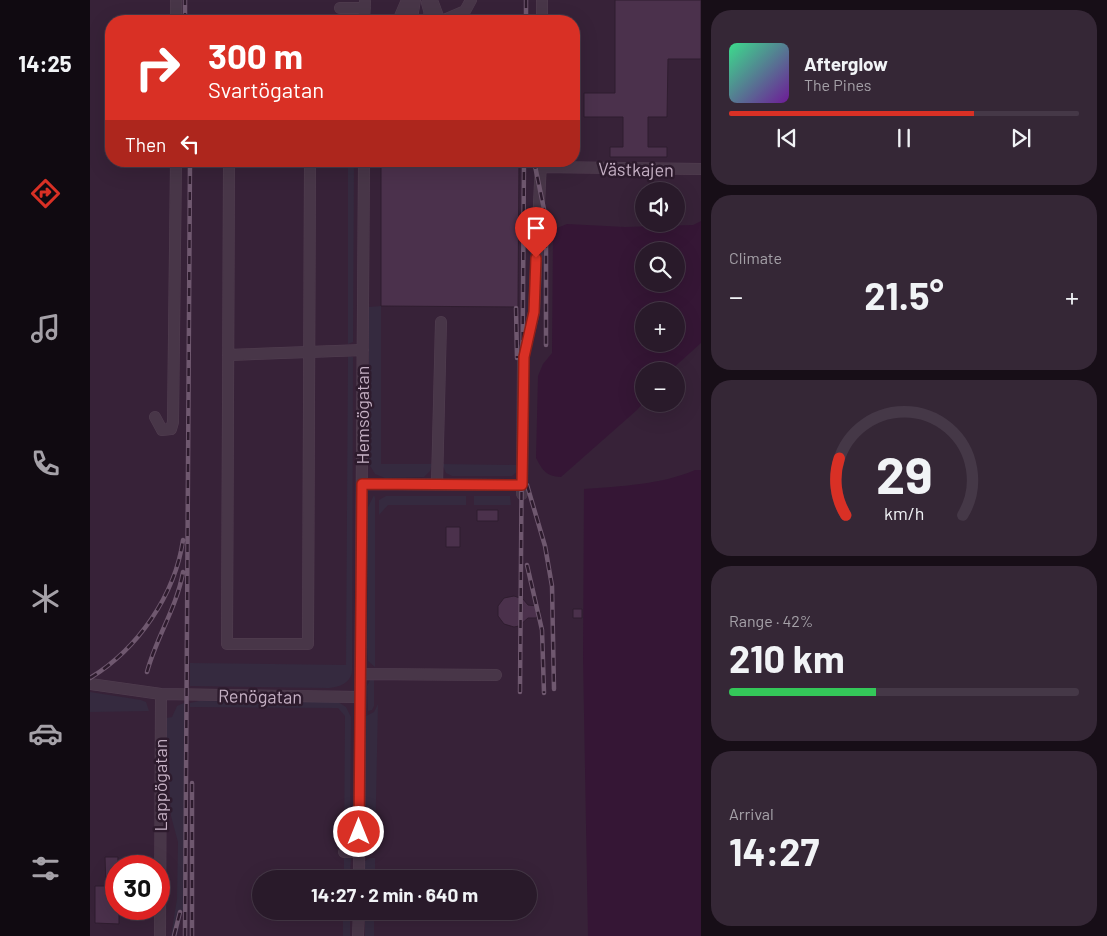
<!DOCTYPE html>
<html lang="en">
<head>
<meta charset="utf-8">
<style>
	body { margin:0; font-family:Barlow,sans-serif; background:#352736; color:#f1f3f6; height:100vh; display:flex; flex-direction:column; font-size:19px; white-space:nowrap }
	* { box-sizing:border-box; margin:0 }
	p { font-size:16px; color:#a5a1a8 }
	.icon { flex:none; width:28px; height:28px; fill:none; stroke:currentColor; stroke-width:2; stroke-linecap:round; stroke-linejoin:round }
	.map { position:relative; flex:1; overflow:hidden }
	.panel { display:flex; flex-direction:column; gap:10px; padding:10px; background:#170e17; width:406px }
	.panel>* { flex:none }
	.banner { position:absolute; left:15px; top:15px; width:475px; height:152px; border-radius:20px; box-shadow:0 5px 20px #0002,0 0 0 1px #453847; background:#d93025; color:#fff; overflow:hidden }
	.buttons { position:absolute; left:545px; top:182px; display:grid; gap:10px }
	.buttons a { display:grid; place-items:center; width:50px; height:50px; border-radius:50%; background:#291a2a; box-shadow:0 5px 20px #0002,0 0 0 1px #453847; font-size:25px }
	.speed { position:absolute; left:15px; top:855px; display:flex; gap:10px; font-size:25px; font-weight:700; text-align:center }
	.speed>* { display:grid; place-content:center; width:65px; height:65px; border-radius:50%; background:#291a2a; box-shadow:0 5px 20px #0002,0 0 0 1px #453847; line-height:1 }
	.speed .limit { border:8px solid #d22; background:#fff; color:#111 }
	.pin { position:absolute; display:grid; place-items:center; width:42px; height:42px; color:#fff; margin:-51px -21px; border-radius:50% 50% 50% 0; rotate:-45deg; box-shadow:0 0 5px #0007 }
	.pin .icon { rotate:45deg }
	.me { position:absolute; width:55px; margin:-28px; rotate:0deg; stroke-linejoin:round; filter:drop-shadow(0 0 4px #0008) }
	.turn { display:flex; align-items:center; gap:18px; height:105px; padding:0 20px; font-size:22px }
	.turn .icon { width:65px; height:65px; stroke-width:2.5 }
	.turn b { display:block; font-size:35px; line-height:42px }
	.then { display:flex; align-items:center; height:48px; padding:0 20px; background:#0003; gap:10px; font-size:19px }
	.big { font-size:38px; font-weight:700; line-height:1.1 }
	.panel .card { flex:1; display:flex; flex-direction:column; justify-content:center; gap:8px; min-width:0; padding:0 18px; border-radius:20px; background:#352736 }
	.panel .dial { align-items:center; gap:0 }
	.dial svg { height:130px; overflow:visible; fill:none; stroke:#453847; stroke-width:7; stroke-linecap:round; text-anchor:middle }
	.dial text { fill:#f1f3f6; stroke:none }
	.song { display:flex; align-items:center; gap:15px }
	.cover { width:60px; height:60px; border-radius:8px; background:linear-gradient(135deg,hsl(150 70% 55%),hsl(280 70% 35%)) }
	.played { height:5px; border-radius:2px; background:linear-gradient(90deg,#d93025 70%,#453847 70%) }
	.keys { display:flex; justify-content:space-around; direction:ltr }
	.heat { display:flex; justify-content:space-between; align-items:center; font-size:28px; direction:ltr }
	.charge { height:8px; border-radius:4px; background:linear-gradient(90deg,#34c759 42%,#453847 0) }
	.trip { position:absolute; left:162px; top:870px; width:285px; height:50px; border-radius:25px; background:#291a2a; box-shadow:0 5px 20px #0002,0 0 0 1px #453847; font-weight:700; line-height:50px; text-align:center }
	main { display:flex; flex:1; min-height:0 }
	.tabs { display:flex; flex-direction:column; width:90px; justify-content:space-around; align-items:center; background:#100a11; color:#a5a1a8 }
	.tabs .icon { width:35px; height:35px }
	.tabs .selected { color:#d93025 }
	.tabs b { font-size:22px; color:#f1f3f6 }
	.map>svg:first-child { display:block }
	.green { fill:#352a3f }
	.water { fill:#351635; fill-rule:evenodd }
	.building { fill:#4b314c; stroke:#2f1d2f }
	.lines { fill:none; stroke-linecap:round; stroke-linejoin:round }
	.minor-casing { stroke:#523f51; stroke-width:12 }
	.minor { stroke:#483648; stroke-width:11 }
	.rail-casing { stroke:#6f586f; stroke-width:4.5 }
	.rail { stroke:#2d1b2d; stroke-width:2.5; stroke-dasharray:8; stroke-linecap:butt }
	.route-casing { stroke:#8d1f18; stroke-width:12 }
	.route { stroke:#d93025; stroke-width:9 }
	.labels { text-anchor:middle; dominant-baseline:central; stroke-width:5; stroke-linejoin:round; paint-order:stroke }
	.street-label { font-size:18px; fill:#c5b0c4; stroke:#2d1b2d }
</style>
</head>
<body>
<main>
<nav class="tabs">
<b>14:25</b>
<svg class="icon selected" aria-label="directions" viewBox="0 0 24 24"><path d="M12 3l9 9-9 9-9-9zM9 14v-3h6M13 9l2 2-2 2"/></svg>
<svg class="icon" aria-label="music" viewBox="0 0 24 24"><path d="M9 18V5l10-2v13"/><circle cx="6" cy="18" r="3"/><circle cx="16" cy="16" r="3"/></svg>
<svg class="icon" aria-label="phone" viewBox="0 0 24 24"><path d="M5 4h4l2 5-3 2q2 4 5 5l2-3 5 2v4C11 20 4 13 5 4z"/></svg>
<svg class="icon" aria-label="climate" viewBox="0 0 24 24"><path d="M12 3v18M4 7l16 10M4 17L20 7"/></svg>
<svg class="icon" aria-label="car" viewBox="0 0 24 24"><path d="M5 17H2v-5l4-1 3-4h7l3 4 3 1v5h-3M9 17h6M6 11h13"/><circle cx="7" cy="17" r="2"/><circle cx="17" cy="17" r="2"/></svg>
<svg class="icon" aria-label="filters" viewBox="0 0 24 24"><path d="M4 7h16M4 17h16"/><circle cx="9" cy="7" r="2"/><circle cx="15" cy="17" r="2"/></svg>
</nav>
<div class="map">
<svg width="611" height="936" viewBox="0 0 611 936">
	<rect width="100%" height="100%" fill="#372238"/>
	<path class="green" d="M258 161H264L263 342 258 344Z
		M291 306V464H342L340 471 334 477 295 478 285 474 279 464V307Z
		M258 356 263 357 262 673C259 684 249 687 239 688L100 686V663L256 665Z
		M352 464 429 465 427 472 422 476H362L356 473Z
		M284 495 285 498V667L278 661 277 648 278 507Z
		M296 496H376V505H298L289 515V500Z
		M384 496H420L421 505H384Z
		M284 679V706L282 710 278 711 277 686 280 680Z
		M0 692 51 700 56 702 59 711 0 712Z
		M109 701 248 702 256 707 261 717 260 847 254 849 255 716 248 708 100 707V703Z
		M94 703 98 733 97 869 96 894 87 936H81L87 899 88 842 81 816 76 718 82 717 87 706Z
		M288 704 285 849 279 847 276 840V716L284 712Z
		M254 856 261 858 260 872 254 873Z
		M280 858H285V879H275V861Z
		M253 911H260V936H253Z
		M275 911H284V936H275Z"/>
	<path class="water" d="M611 221V343L580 371H554V402L547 410 471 477C456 476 453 471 446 458L448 376 453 364 462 353 463 235 467 228 477 224 535 227 603 225ZM554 251H586V284H554ZM554 311H586V344H554Z
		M605 470H611V936H498L493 657 494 489C531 486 570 485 605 470Z"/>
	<path class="building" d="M525 0H611V59H578L577 117H558V147H577V157H520V147H533V117H494V93H525Z
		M291 161H429L428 307 291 306Z
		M387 510H408V521H387Z
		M356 527H370V547H356Z
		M424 596 433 599 438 605 447 606 451 612 446 618H438L429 626 424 627 414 624 408 616V606L414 598Z
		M483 609H492V618H483Z
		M15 857H28L26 909H29V924L5 923V886H16Z"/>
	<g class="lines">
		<g class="minor-casing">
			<path id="minor" d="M342 0 349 19 354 20 375 11 381 0
				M250 8H275
				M86 21V0
				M274 21 275 2
				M308 21 317 0
				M325 21 322 18 325 0
				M336 21 340 14 337 3
				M452 21V0
				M139 161 137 644H218L220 161
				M451 167 611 169
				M138 355 273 350
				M65 417 72 430 81 429 83 422 86 161
				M272 484 432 485
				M347 484 351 322
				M432 494 433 357 444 312 451 161
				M271 674 406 675
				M0 684 71 694 270 697
				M254 852H269
				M218 877H269
				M269 879 274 161
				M70 936 71 694
				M268 936 269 911"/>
		</g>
		<use href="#minor" class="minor"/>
		<g class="rail-casing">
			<path id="rail" d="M436 0V21
				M95 21V0
				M444 161 456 219V345
				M426 308 427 358
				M437 485 455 546 462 586 464 689
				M437 565 452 630 454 693
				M57 672C66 638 87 607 93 572
				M0 678C48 649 85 595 93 540
				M430 692 434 161
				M84 936 90 912
				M95 936 100 161
				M102 936V783"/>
		</g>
		<use href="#rail" class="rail"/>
	</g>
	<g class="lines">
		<g class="route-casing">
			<path id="route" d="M269 832 272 484 432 485 434 357 444 312 446 258"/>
		</g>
		<use href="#route" class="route"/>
	</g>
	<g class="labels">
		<g class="street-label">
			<text transform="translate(546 169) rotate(1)">Västkajen</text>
			<text transform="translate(272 415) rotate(-90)">Hemsögatan</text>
			<text transform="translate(170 696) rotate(1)">Renögatan</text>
			<text transform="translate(70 785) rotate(-90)">Lappögatan</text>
		</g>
	</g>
</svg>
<div class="buttons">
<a><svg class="icon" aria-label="sound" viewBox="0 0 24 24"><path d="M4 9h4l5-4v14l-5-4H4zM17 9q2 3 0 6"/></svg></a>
<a><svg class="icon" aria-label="search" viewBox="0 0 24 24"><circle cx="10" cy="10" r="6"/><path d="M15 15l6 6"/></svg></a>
<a>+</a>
<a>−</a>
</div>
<div class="speed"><div class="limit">30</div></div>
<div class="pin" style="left:446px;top:258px;background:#d93025"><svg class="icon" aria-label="arrive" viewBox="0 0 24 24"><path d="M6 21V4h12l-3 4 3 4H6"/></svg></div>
<svg class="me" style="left:269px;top:832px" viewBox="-20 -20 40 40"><circle r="17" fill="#d93025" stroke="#fff" stroke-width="3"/><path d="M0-11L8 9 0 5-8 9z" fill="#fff"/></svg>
<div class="trip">14:27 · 2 min · 640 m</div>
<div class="banner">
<div class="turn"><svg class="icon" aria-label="right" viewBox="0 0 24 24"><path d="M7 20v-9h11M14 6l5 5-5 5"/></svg><div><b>300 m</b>Svartögatan</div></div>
<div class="then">Then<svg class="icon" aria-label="left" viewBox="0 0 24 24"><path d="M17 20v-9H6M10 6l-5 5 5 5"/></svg></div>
</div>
</div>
<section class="panel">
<div class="card">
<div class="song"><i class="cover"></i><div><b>Afterglow</b><p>The Pines</p></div></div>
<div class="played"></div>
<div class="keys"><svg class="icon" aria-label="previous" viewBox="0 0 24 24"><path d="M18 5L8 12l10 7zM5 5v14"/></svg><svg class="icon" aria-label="pause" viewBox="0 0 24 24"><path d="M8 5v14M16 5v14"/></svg><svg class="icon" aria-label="next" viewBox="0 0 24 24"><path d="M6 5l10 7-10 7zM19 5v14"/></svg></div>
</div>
<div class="card"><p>Climate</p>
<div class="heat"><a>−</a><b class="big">21.5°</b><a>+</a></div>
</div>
<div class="card dial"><svg viewBox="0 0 100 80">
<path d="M14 69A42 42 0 1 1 86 69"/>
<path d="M14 69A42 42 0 0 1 10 34" stroke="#d93025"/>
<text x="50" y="56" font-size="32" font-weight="700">29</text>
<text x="50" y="72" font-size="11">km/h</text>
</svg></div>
<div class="card"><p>Range · 42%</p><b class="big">210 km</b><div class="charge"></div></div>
<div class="card"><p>Arrival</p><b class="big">14:27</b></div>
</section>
</main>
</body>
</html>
